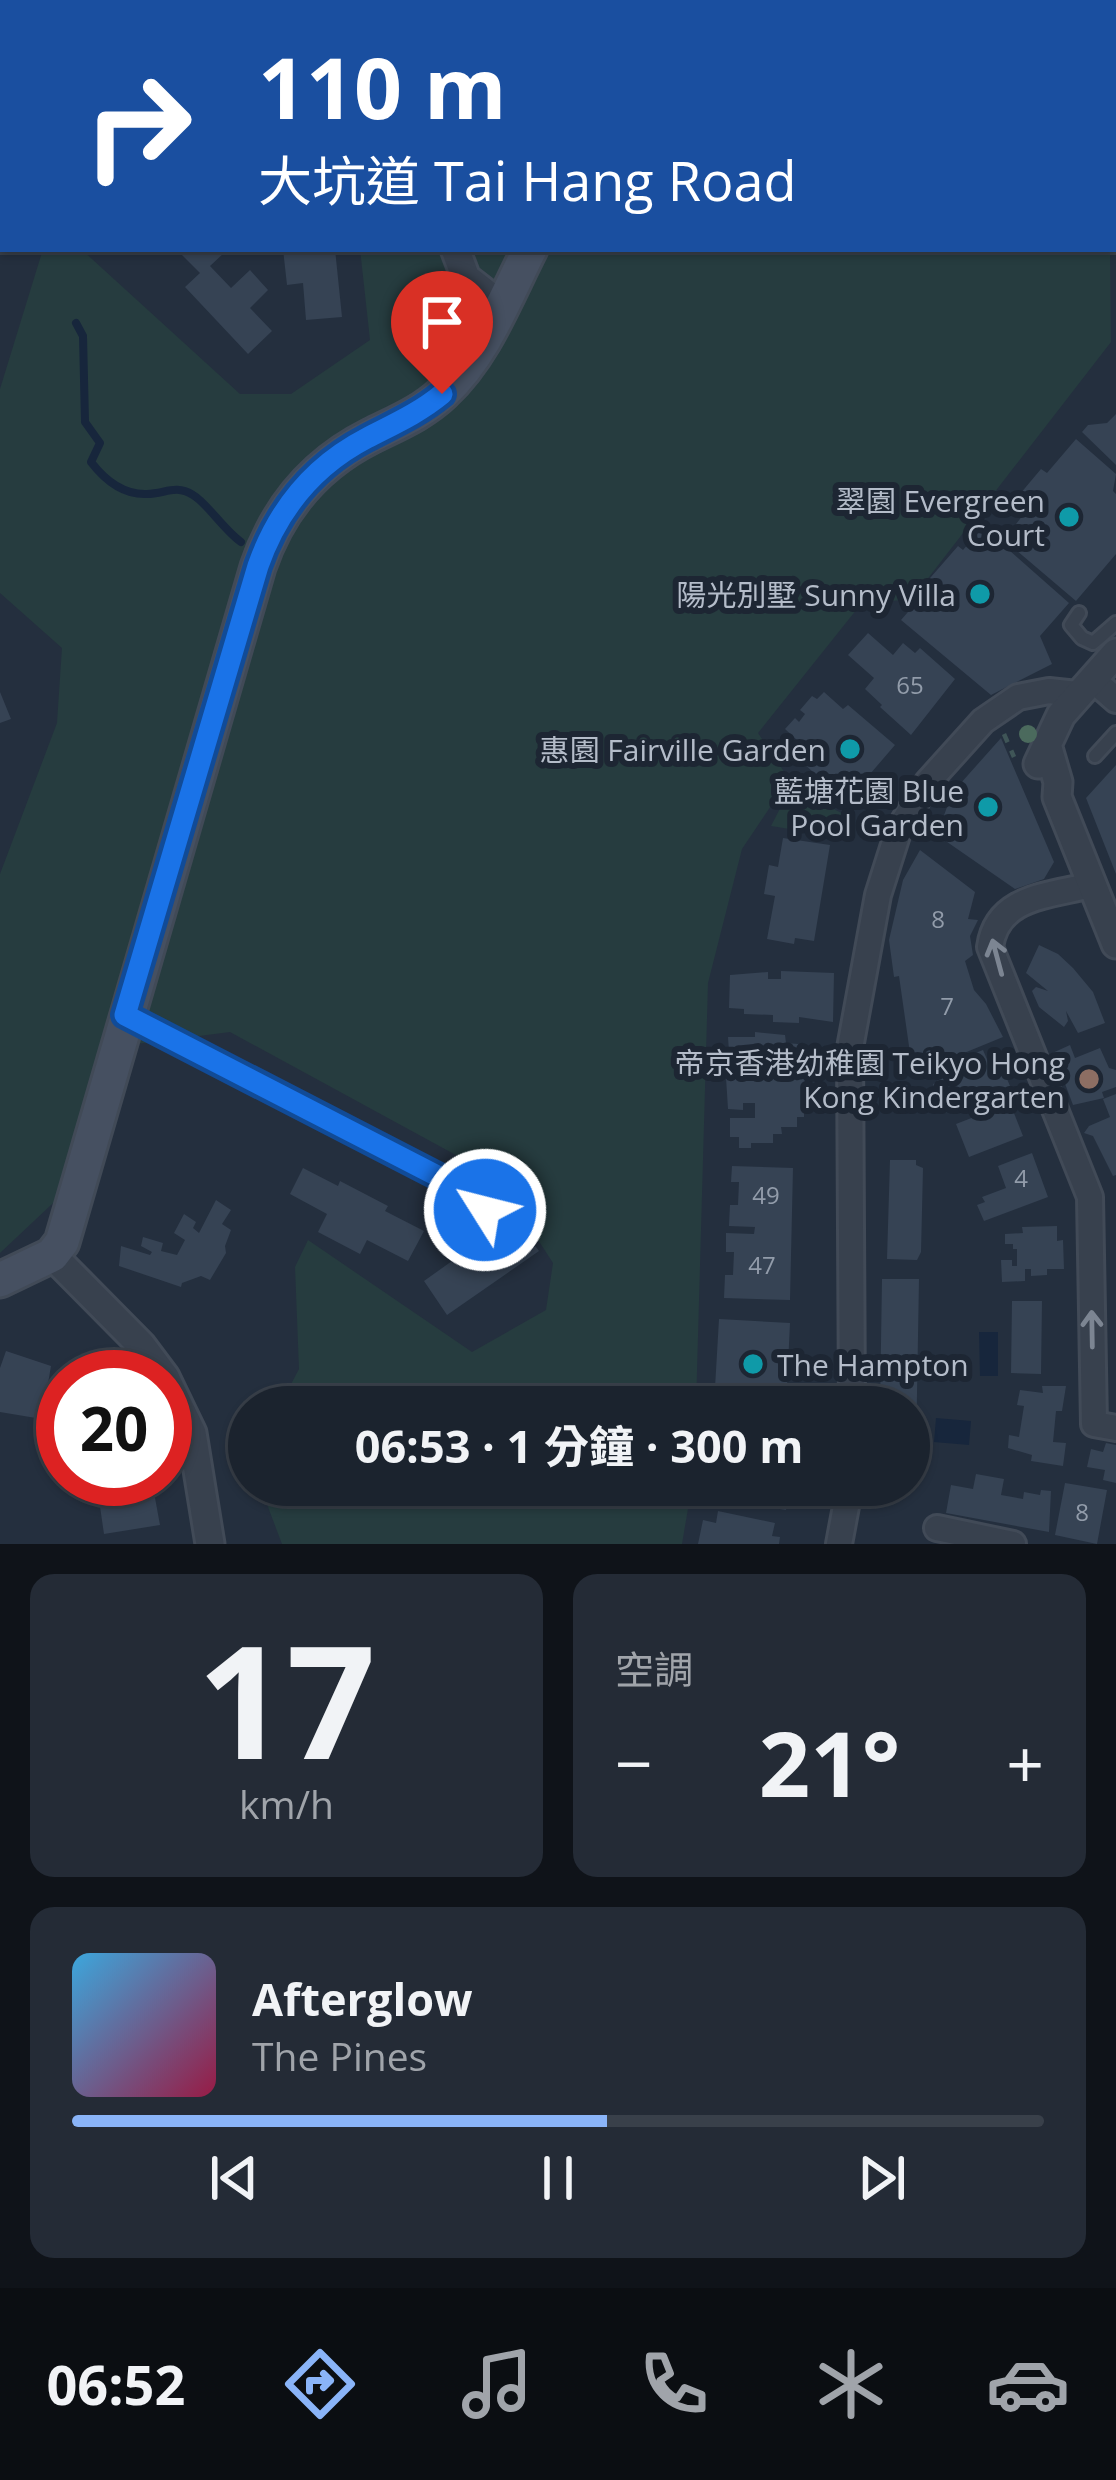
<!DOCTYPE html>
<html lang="zh-TW">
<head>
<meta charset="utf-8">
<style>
	body { margin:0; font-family:"Open Sans","Noto Sans TC",sans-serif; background:#242b36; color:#f1f3f6; height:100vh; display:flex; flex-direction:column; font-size:45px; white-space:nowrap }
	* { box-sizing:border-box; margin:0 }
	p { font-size:39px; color:#a0a4aa }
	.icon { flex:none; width:66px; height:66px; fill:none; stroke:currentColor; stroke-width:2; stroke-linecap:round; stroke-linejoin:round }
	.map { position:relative; height:1544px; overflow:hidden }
	.sheet { display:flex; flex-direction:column; gap:30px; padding:30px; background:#0f1319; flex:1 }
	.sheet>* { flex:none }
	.hud { position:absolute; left:0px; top:0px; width:1116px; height:252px; box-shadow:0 3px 9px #0004,0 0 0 3px #39404a; background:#1a4fa0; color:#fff; overflow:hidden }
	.speed { position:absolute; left:36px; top:1350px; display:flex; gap:24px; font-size:60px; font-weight:700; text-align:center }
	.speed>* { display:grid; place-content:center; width:156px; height:156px; border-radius:50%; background:#1b232e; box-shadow:0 3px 9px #0004,0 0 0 3px #39404a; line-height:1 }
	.speed .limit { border:18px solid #d22; background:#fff; color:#111 }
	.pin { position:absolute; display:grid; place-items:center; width:102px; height:102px; color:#fff; margin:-123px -51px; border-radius:50% 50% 50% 0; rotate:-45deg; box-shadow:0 0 12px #0007 }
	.pin .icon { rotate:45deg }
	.me { position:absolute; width:132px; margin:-66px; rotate:306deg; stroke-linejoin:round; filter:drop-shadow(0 0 9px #0008) }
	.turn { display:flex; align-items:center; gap:42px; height:252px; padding:0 60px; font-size:54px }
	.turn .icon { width:156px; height:156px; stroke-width:2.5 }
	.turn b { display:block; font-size:84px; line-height:102px }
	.big { font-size:90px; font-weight:700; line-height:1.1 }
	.sheet .tile { flex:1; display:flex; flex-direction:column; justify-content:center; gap:18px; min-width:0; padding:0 42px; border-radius:24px; background:#242b36 }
	.sheet .dial { align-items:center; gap:0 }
	.dial b { font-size:156px; line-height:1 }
	.song { display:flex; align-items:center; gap:36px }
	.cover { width:144px; height:144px; border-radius:18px; background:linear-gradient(135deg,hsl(200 70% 55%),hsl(340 70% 35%)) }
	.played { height:12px; border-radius:6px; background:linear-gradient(90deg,#8ab4f8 55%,#39404a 55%) }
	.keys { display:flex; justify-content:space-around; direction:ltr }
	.heat { display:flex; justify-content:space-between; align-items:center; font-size:66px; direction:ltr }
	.sheet .tiles { flex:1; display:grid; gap:30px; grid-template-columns:1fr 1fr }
	.tile:last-child { grid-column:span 2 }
	.trip { position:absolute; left:228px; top:1386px; width:702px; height:120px; border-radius:60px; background:#1b232e; box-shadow:0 3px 9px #0004,0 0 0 3px #39404a; font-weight:700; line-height:120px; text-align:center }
	.tab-bar { display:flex; height:192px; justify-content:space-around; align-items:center; background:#0b0e12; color:#a0a4aa }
	.tab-bar .icon { width:84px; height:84px }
	.tab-bar .selected { color:#8ab4f8 }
	.tab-bar b { font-size:54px; color:#f1f3f6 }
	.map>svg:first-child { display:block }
	.green { fill:#263c3f }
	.water { fill:#17263c }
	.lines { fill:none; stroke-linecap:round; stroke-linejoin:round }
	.stream { stroke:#17263c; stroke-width:8 }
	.building { fill:#364354 }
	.service-casing { stroke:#414a57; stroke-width:18 }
	.minor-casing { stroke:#414a57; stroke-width:30 }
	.tertiary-casing { stroke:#414a57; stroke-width:33 }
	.secondary-casing { stroke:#414a57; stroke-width:39 }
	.path { stroke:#3f5557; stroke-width:4.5; stroke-dasharray:9 9; stroke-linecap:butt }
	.service { stroke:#38414e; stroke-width:12 }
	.minor { stroke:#38414e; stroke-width:24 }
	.tertiary { stroke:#38414e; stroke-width:27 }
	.secondary { stroke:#465061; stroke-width:33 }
	.tree { fill:#4b6a5d }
	.oneway { stroke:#7c8592 }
	.route-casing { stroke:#114b97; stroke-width:30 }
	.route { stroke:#1a73e8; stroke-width:21 }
	.culture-dot { fill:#0f9aa8; stroke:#1d2633; stroke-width:4.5 }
	.education-dot { fill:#8d6e63; stroke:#1d2633; stroke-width:4.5 }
	.labels { text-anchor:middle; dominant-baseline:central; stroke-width:12; stroke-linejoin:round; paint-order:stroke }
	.number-label { font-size:24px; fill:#929caa }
	.poi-label { font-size:30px; fill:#b4bcc9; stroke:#1d2633; text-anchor:end }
</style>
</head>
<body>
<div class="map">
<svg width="1116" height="1544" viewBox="0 0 1116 1544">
	<rect width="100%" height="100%" fill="#242f3e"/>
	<path class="green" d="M812 0H1116L1113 149V3H810Z
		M43 249H81L240 394H291L370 340 360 249H1110L1111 342 912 599 861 604 758 733 789 779 742 849 708 983 696 1407H279L299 1369 295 1267 308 1240 472 1352 546 1310 553 1263 498 1178 230 1032 136 1044 85 1173 0 1253V874L57 723 62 648 0 593V389Z
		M791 787 853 819 852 839 771 826Z
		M268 1485H692L682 1544H282L268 1507Z"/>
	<path class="water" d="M979 1332H998V1376H980Z
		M936 1418 971 1421 969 1445 934 1442Z"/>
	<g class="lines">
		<path class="stream" d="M76 323 83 336 85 422 100 443 91 462C104 479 123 495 147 494 165 494 175 484 193 495 207 503 223 529 241 542"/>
	</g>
	<path class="building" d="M176 249H222L225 252 210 266 231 288 250 270 268 290 250 308 272 331 248 354 185 287 200 273Z
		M283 249H335L342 317 306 320 303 283 287 285Z
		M1116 414V465L1082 432 1088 425 1107 423Z
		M1076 439 1116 474 1113 491 1116 494V554L1076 601 1009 544 1021 529 1016 524 1027 510 1015 500 1041 469 1047 473Z
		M983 527 1069 603 1040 636 1052 664 991 695 901 620 928 589 924 585 958 546 963 550Z
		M868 633 893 655 903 643 915 653 920 648 955 679 911 735 880 707 882 705 865 689 874 678 848 655Z
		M0 692 11 719 0 723Z
		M824 692 843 709 848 705 895 745 846 802 802 762 810 752 785 729 795 718 799 722 805 714 800 710 812 696 817 699Z
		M1001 738 1054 862 1044 879 1015 889 937 835 952 793Z
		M1116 765V874L1086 798Z
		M783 838 830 845 814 941 795 938 794 944 767 939 775 896 764 894 769 865 778 867Z
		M920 850 975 892 968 919 978 920 970 936 973 955 965 961 974 990 986 1004 1003 1037 913 1074 899 976 894 977 889 940 903 880Z
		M1039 945 1058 954 1073 968 1093 992 1105 1023 1078 1033 1066 1011 1068 1021 1064 1027 1039 1007 1032 991 1036 987 1048 991 1026 973Z
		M781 971 834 973 833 1022 799 1017V1023L773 1022V1015L744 1014V1009L729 1008 730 975 768 972V979H781Z
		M755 1032 785 1035 786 1043 798 1044V1057H805L804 1117H797V1127H781L782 1134H773V1143H751V1148H739V1137H730V1118H755V1103H743V1110L728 1109 725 1062 752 1067V1052H729L728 1037H755Z
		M1070 1045 1075 1058 1100 1048 1109 1068 1116 1070V1087L1102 1092 1104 1098 1073 1105 1058 1065 1054 1067 1048 1055Z
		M983 1050 989 1064 999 1060 1010 1086 984 1097 982 1090 960 1099 962 1106 945 1113 933 1084 938 1082 933 1070 975 1058 973 1054Z
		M1116 1094V1175L1113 1176 1093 1136 1084 1133 1089 1126 1110 1117 1103 1099Z
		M1010 1103 1023 1136 969 1157 956 1124Z
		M1032 1153 1048 1197 984 1221 977 1205 985 1202 982 1197 1006 1188 998 1166Z
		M890 1160H916V1165L923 1168 921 1252 917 1260 887 1259Z
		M732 1166 793 1168 790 1300 724 1298 725 1275H733L734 1252H726V1233L754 1234 755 1227 729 1226 730 1205H738L739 1182H731Z
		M303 1168 338 1186 340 1181 388 1206 385 1211 424 1231 408 1261 367 1240 360 1254 318 1232 327 1214 290 1194Z
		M216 1200 231 1210 222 1224 231 1230 225 1246 226 1253 210 1280 201 1276 182 1283 181 1287 119 1266 121 1246 150 1255 152 1252 141 1246 143 1237 163 1243 161 1251 177 1255 185 1240 174 1233 184 1214 196 1222 193 1228 199 1233Z
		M515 1218 539 1251 447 1315 424 1281 452 1261 439 1243 473 1220 486 1238Z
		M1057 1226V1241L1063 1240 1064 1269H1047V1275L1031 1276V1269H1025V1281L1002 1282 1001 1260H1012V1266H1017V1249H1013V1244H1005V1234L1023 1233 1022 1227Z
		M882 1279H919L916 1451 912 1484 909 1407H880Z
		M1012 1301H1042L1041 1374 1011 1373Z
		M719 1319 790 1323 786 1407 714 1405Z
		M6 1351 51 1366 42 1419 0 1412V1368Z
		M1042 1386H1066L1062 1411H1056L1053 1442 1066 1443 1063 1466 1031 1461 1032 1455 1008 1448 1009 1435 1019 1437 1024 1406 1017 1405 1020 1390 1043 1393Z
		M1106 1443 1116 1445V1483L1103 1480 1105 1470 1087 1467 1091 1449 1103 1452Z
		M976 1474 1004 1479 1001 1495 1023 1499 1024 1492 1040 1495 1041 1490 1051 1491 1049 1532 946 1513 951 1485 973 1489Z
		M96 1479H136L137 1487H153L160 1525 104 1534Z
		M1065 1483 1107 1490 1097 1544 1055 1535Z
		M716 1485H790L786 1510 767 1507 768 1500 751 1497 750 1504 715 1498Z
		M879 1485H912L910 1495 879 1490Z
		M718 1511 775 1523 772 1536 780 1537 779 1544H698L703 1520 716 1523Z"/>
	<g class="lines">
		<g class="service-casing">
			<path id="service" d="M1079 613 1071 625 1082 638 1093 643 1116 623
				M1095 756 1116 733
				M129 1017 451 1183 485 1210"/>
		</g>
		<g class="minor-casing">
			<path id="minor" d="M24 0V3
				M0 66H3
				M1092 679 1116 700
				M1091 885C1049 896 997 896 990 947L1090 1197 1094 1424 1116 1428
				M852 1407 850 1048 878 895 899 829 928 782 983 721 1018 697 1049 691 1077 694
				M937 1528 1013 1544
				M839 1544 850 1485"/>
		</g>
		<g class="tertiary-casing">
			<path id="tertiary" d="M678 3 681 0
				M455 249 466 278 502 306
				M1048 748 1058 782 1057 797 1116 944
				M1038 764 1061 715 1116 653
				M52 1255 141 1345 165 1377
				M165 1377 192 1433 210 1544"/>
		</g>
		<g class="secondary-casing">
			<path id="secondary" d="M887 3 889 0
				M0 1280 52 1255 62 1242 258 567C278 508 315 464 371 436 397 423 422 413 443 393 484 355 505 298 530 249"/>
		</g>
		<path class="path" d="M511 3 512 0
			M1004 734 1014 757"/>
		<use href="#service" class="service"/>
		<use href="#minor" class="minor"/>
		<use href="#tertiary" class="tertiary"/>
		<use href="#secondary" class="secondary"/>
	</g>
	<circle class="tree" cx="1028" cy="734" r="9"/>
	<defs><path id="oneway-shaft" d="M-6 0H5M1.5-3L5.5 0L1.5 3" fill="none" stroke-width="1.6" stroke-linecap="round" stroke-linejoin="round" transform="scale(3)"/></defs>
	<g class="oneway">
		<use href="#oneway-shaft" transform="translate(997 957) rotate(-105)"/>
		<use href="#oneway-shaft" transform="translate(1092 1329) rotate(-91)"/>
	</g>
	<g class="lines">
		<g class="route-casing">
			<path id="route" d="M442 394C419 413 394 424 367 438 313 466 278 509 258 566L125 1015 451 1183 485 1210"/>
		</g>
		<use href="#route" class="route"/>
	</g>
	<g class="culture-dot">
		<circle cx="1069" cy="517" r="12"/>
		<circle cx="980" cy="594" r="12"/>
		<circle cx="850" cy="749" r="12"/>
		<circle cx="988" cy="807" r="12"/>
		<circle cx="753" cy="1364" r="12"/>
	</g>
	<circle class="education-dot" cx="1089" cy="1079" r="12"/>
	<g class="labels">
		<g class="number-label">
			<text x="910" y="684">65</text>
			<text x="938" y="918">8</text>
			<text x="947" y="1005">7</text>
			<text x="1021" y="1177">4</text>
			<text x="766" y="1194">49</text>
			<text x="762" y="1264">47</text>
			<text x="1082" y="1511">8</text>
		</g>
		<g class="poi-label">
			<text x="1045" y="500">翠園 Evergreen<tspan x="1045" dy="34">Court</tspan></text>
			<text x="956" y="594">陽光別墅 Sunny Villa</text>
			<text x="826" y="749">惠園 Fairville Garden</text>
			<text x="964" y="790">藍塘花園 Blue<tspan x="964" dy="34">Pool Garden</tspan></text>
			<text x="1065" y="1062">帝京香港幼稚園 Teikyo Hong<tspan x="1065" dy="34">Kong Kindergarten</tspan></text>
			<text x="777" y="1364" text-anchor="start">The Hampton</text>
		</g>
	</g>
</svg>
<div class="speed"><div class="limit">20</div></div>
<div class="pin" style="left:442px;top:394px;background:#d93025"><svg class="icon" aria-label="arrive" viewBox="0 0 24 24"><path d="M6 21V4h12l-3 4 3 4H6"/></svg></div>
<svg class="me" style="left:485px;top:1210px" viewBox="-20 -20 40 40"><circle r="17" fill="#1a73e8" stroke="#fff" stroke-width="3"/><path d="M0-11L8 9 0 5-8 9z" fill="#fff"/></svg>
<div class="trip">06:53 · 1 分鐘 · 300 m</div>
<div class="hud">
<div class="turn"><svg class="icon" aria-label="right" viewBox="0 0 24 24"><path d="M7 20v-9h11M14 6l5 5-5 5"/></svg><div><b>110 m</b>大坑道 Tai Hang Road</div></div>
</div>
</div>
<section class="sheet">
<div class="tiles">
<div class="tile dial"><b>17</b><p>km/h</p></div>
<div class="tile"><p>空調</p>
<div class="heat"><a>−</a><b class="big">21°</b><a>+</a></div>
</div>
<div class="tile">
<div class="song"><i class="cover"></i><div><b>Afterglow</b><p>The Pines</p></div></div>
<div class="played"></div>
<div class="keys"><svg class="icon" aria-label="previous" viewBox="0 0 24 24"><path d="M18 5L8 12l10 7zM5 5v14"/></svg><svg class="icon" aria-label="pause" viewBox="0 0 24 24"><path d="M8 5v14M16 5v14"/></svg><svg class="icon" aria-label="next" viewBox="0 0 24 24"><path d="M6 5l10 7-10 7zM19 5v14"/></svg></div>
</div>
</div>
</section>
<nav class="tab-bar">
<b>06:52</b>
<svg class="icon selected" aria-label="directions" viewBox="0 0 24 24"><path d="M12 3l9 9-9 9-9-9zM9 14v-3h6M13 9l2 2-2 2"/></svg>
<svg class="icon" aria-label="music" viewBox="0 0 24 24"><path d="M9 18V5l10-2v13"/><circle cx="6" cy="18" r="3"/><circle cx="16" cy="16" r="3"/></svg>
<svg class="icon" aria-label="phone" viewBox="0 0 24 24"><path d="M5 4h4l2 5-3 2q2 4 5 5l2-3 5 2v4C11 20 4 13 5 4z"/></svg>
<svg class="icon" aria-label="climate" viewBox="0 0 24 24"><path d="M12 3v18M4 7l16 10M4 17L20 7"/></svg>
<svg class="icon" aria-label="car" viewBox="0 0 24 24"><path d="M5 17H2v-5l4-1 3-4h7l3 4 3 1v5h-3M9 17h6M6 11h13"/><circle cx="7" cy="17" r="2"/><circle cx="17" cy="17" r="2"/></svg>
</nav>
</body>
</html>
